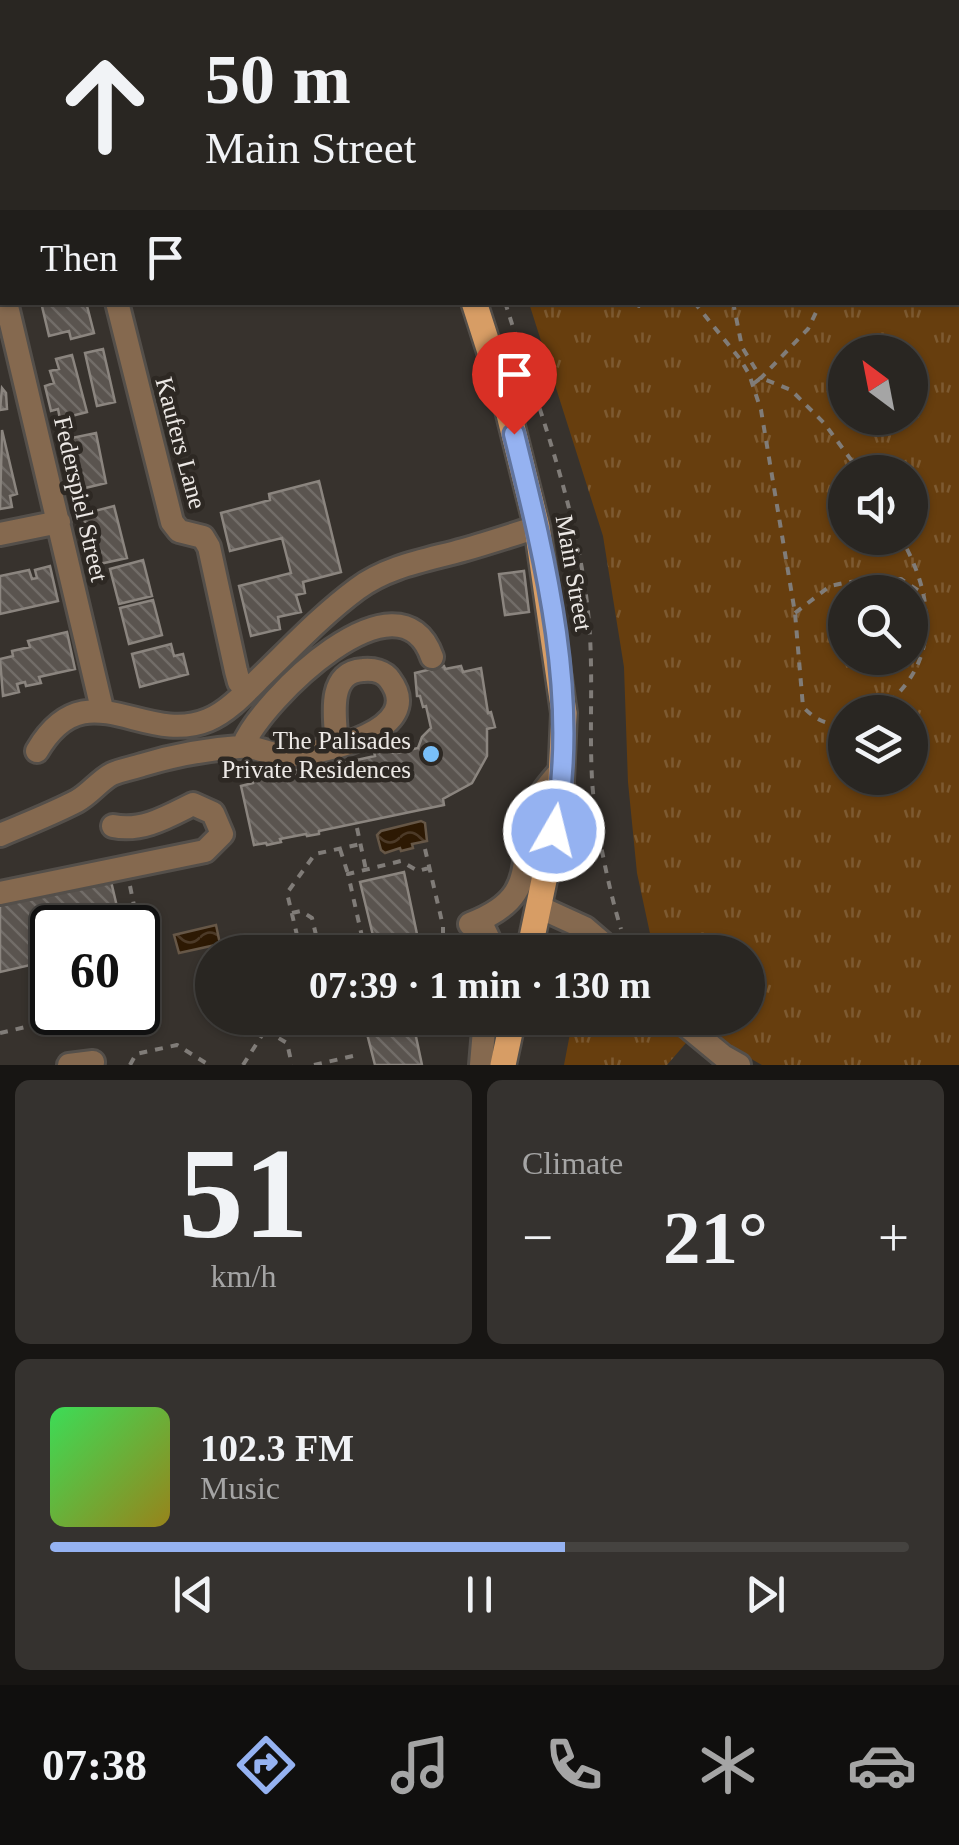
<!DOCTYPE html>
<html lang="en">
<head>
<meta charset="utf-8">
<style>
	body { margin:0; font-family:Georgia,serif; background:#35322f; color:#f1f3f6; height:100vh; display:flex; flex-direction:column; font-size:38px; white-space:nowrap }
	* { box-sizing:border-box; margin:0 }
	p { font-size:32px; color:#a5a5a5 }
	.icon { flex:none; width:55px; height:55px; fill:none; stroke:currentColor; stroke-width:2; stroke-linecap:round; stroke-linejoin:round }
	.map { position:relative; height:1065px; overflow:hidden }
	.side { display:flex; flex-direction:column; gap:15px; padding:15px; background:#171513; flex:1 }
	.side>* { flex:none }
	.guide { position:absolute; left:0px; top:0px; width:960px; height:305px; box-shadow:0 2px 8px #0004,0 0 0 2px #454340; background:#292622; color:#f1f3f6; overflow:hidden }
	.needle { width:65px; rotate:328deg }
	.tools { position:absolute; left:828px; top:335px; display:grid; gap:20px }
	.tools a { display:grid; place-items:center; width:100px; height:100px; border-radius:50%; background:#292622; box-shadow:0 2px 8px #0004,0 0 0 2px #454340; font-size:50px }
	.speed { position:absolute; left:30px; top:905px; display:flex; gap:20px; font-size:50px; font-weight:700; text-align:center }
	.speed>* { display:grid; place-content:center; width:130px; height:130px; border-radius:50%; background:#292622; box-shadow:0 2px 8px #0004,0 0 0 2px #454340; line-height:1 }
	.speed .limit { border:5px solid #111; border-radius:15px; background:#fff; color:#111 }
	.pin { position:absolute; display:grid; place-items:center; width:85px; height:85px; color:#fff; margin:-102px -42px; border-radius:50% 50% 50% 0; rotate:-45deg; box-shadow:0 0 10px #0007 }
	.pin .icon { rotate:45deg }
	.me { position:absolute; width:110px; margin:-55px; rotate:8deg; stroke-linejoin:round; filter:drop-shadow(0 0 8px #0008) }
	.turn { display:flex; align-items:center; gap:35px; height:210px; padding:0 40px; font-size:45px }
	.turn .icon { width:130px; height:130px; stroke-width:2.5 }
	.turn b { display:block; font-size:70px; line-height:85px }
	.then { display:flex; align-items:center; height:95px; padding:0 40px; background:#0003; gap:20px; font-size:38px }
	.big { font-size:75px; font-weight:600; line-height:1.1 }
	.side .tile { flex:1; display:flex; flex-direction:column; justify-content:center; gap:15px; min-width:0; padding:0 35px; border-radius:15px; background:#35322f }
	.side .dial { align-items:center; gap:0 }
	.dial b { font-size:130px; line-height:1 }
	.song { display:flex; align-items:center; gap:30px }
	.cover { width:120px; height:120px; border-radius:15px; background:linear-gradient(135deg,hsl(130 70% 55%),hsl(50 70% 35%)) }
	.played { height:10px; border-radius:5px; background:linear-gradient(90deg,#95b2f1 60%,#454340 60%) }
	.keys { display:flex; justify-content:space-around; direction:ltr }
	.heat { display:flex; justify-content:space-between; align-items:center; font-size:55px; direction:ltr }
	.side .tiles { flex:1; display:grid; gap:15px; grid-template-columns:1fr 1fr }
	.tile:last-child { grid-column:span 2 }
	.trip { position:absolute; left:195px; top:935px; width:570px; height:100px; border-radius:50px; background:#292622; box-shadow:0 2px 8px #0004,0 0 0 2px #454340; font-weight:600; line-height:100px; text-align:center }
	.menu { display:flex; height:160px; justify-content:space-around; align-items:center; background:#100f0e; color:#a5a5a5 }
	.menu .icon { width:70px; height:70px }
	.menu .active { color:#95b2f1 }
	.menu b { font-size:45px; color:#f1f3f6 }
	.map>svg:first-child { display:block }
	.park { fill:url(#park-tufts); fill-rule:evenodd }
	.water { fill:url(#water-waves); stroke:#665747; stroke-width:2.5 }
	.building { fill:url(#building-back-hatch); stroke:#8b857f; stroke-width:2.5 }
	.lines { fill:none; stroke-linecap:round; stroke-linejoin:round }
	.minor-casing { stroke:#544f4a; stroke-width:28 }
	.major-casing { stroke:#544f4a; stroke-width:30 }
	.path { stroke:#807c78; stroke-width:4; stroke-dasharray:8 8; stroke-linecap:butt }
	.minor { stroke:#85694f; stroke-width:22 }
	.major { stroke:#d79d65; stroke-width:25 }
	.route-casing { stroke:#61749d; stroke-width:25 }
	.route { stroke:#95b2f1; stroke-width:18 }
	.poi-dot { fill:#79bff8; stroke:#2d2823; stroke-width:4 }
	.labels { text-anchor:middle; dominant-baseline:central; stroke-width:9; stroke-linejoin:round; paint-order:stroke }
	.street-label { font-size:25px; fill:#ece8e5; stroke:#2d2823 }
	.poi-label { font-size:25px; fill:#ece8e5; stroke:#2d2823; text-anchor:end }
</style>
</head>
<body>
<div class="map">
<svg width="959" height="1065" viewBox="0 0 959 1065">
	<defs>
		<pattern id="park-tufts" width="24" height="20" patternUnits="userSpaceOnUse" patternTransform="scale(2.5)"><rect width="24" height="20" fill="#673e0e"/><path d="M3 7l-1-3M5 7V3M7 7l1-3M15 17l-1-3M17 17v-4M19 17l1-3" fill="none" stroke="#7d5a31"/></pattern>
		<pattern id="water-waves" width="16" height="10" patternUnits="userSpaceOnUse" patternTransform="scale(2.5)"><rect width="16" height="10" fill="#2d1903"/><path d="M0 5q4-4 8 0t8 0" fill="none" stroke="#4c3a28"/></pattern>
		<pattern id="building-back-hatch" width="6" height="6" patternUnits="userSpaceOnUse" patternTransform="scale(2.5)"><rect width="6" height="6" fill="#5a544f"/><path d="M-1 5l2 2M0 0l6 6M5-1l2 2" fill="none" stroke="#726d68"/></pattern>
	</defs>
	<rect width="100%" height="100%" fill="#37322d"/>
	<path class="park" d="M402 0H959V1065H762L698 1029 667 1065H564L573 1018H748V952H654L637 873 628 782 624 667 603 536 529 303 958 302V2ZM845 352H910V418H845ZM845 472H910V538H845ZM845 592H910V658H845ZM845 712H910V778H845Z"/>
	<path class="water" d="M421 821 425 823 427 841 412 844 413 848 401 851 400 848 385 853 381 850 377 835 381 831Z
		M216 925 220 944 179 953 174 935Z"/>
	<path class="building" d="M41 302H86L94 333 71 339 69 331 49 336Z
		M103 349 115 402 97 406 85 353Z
		M72 355 87 412 60 419 58 409 51 411 45 386 54 383 50 371 59 369 56 359Z
		M2 388 6 393 7 409 0 410Z
		M2 430 17 494 10 496 12 507 0 509Z
		M96 433 106 483 77 490 67 439Z
		M319 481 341 572 303 582 305 593 296 595 301 612 278 617 280 629 251 636 239 586 291 573 282 538 230 551 221 513 270 500 269 494Z
		M114 506 127 558 95 565 83 514Z
		M143 560 152 596 119 604 110 569Z
		M50 566 58 601 0 614V576L29 570 32 579 37 578 35 570Z
		M524 571 529 612 505 615 499 574Z
		M153 600 162 635 129 644 120 608Z
		M67 632 75 669 39 677 41 683 26 686 25 682 17 684 19 692 3 696 0 659 13 656 12 651 30 647 28 641Z
		M171 644 174 656 183 654 188 674 140 687 132 654Z
		M444 666 445 669 461 666 463 672 481 668 488 713 491 712 495 727 487 729V756L472 783 443 799 444 805 319 831V834L307 836 306 834 280 839 281 842 267 845 266 843 254 845 241 786 253 783 252 779 266 776 267 780 293 774 292 770 329 766V762L342 759 343 763 375 756 374 752 388 749 389 752 397 753 418 748 422 737 431 728 426 706 423 707 420 696H417L415 673Z
		M404 872 418 939 409 940 413 952H367L376 948 360 882Z
		M110 877 122 928H52V960L0 972V903Z
		M363 1018H412L422 1065H375Z"/>
	<g class="lines">
		<g class="minor-casing">
			<path id="minor" d="M47 0V2
				M0 277 2 288
				M6 302 102 709
				M117 302 172 522 179 531 203 537 209 547 236 671 239 682 247 690
				M0 534 59 522
				M243 746C261 700 400 564 432 657
				M37 751C86 667 143 747 208 720 228 712 246 692 261 677 292 647 322 615 357 589 388 566 427 560 463 550 488 543 512 535 537 527
				M0 835C26 824 52 814 77 801 90 794 100 780 112 774 121 770 133 768 142 765 172 756 208 749 239 747 257 745 272 757 291 755 324 753 427 730 390 680 384 671 373 669 363 670 326 672 335 719 337 745
				M0 893 205 851 222 834 213 813 193 804C167 817 142 832 113 826
				M539 907 585 928 613 952
				M470 924C540 897 517 865 535 808 540 793 552 781 562 769
				M470 924 483 927 495 952
				M677 1018 723 1056 739 1065
				M69 1065 93 1062
				M481 1065 485 1018"/>
		</g>
		<g class="major-casing">
			<path id="major" d="M289 0 292 2
				M349 0 351 2
				M474 302 506 402 537 527 564 713 560 804 529 952
				M503 1065 513 1018"/>
		</g>
		<path class="path" d="M386 0 387 2
			M698 0 699 2
			M789 2 790 0
			M505 302C537 404 577 506 588 612 594 668 589 723 592 779 594 819 609 891 621 929
			M633 302 639 306 653 302
			M694 302 740 359 749 374 761 410 795 613 803 707C816 720 826 725 845 725
			M733 302 742 347 761 378 808 329 821 302
			M753 384 761 378 791 390 824 423 860 472
			M795 613 830 586 848 582 901 579 925 595
			M876 712C941 668 936 599 901 538
			M357 828 366 870
			M340 849 348 874
			M425 849 443 926V952
			M130 886 153 998 138 1002
			M292 913 301 911 312 918 316 935 307 950 301 951
			M301 952 287 893 315 854 361 844
			M356 952 363 941 348 874 401 861 418 871 429 868
			M265 1030 287 1043 292 1065
			M0 1033 90 1012
			M130 1065 136 1054 177 1045 209 1065
			M243 1065 273 1018
			M314 1065 353 1056"/>
		<use href="#minor" class="minor"/>
		<use href="#major" class="major"/>
	</g>
	<g class="lines">
		<g class="route-casing">
			<path id="route" d="M514 434C545 559 581 702 554 831"/>
		</g>
		<use href="#route" class="route"/>
	</g>
	<circle class="poi-dot" cx="431" cy="754" r="10"/>
	<g class="labels">
		<g class="street-label">
			<text transform="translate(181 443) rotate(75)">Kaufers Lane</text>
			<text transform="translate(81 499) rotate(77)">Federspiel Street</text>
			<text transform="translate(574 573) rotate(80)">Main Street</text>
		</g>
		<g class="poi-label">
			<text x="411" y="740">The Palisades<tspan x="411" dy="29">Private Residences</tspan></text>
		</g>
	</g>
</svg>
<div class="tools">
<a><svg class="needle" viewBox="-14 -14 28 28"><path d="M0-13l5 13h-10z" fill="#e53935"/><path d="M0 13l5-13h-10z" fill="#a5a5a5"/></svg></a>
<a><svg class="icon" aria-label="sound" viewBox="0 0 24 24"><path d="M4 9h4l5-4v14l-5-4H4zM17 9q2 3 0 6"/></svg></a>
<a><svg class="icon" aria-label="search" viewBox="0 0 24 24"><circle cx="10" cy="10" r="6"/><path d="M15 15l6 6"/></svg></a>
<a><svg class="icon" aria-label="layers" viewBox="0 0 24 24"><path d="M12 4l9 5-9 5-9-5zM3 14l9 5 9-5"/></svg></a>
</div>
<div class="speed"><div class="limit">60</div></div>
<div class="pin" style="left:514px;top:434px;background:#d93025"><svg class="icon" aria-label="arrive" viewBox="0 0 24 24"><path d="M6 21V4h12l-3 4 3 4H6"/></svg></div>
<svg class="me" style="left:554px;top:831px" viewBox="-20 -20 40 40"><circle r="17" fill="#95b2f1" stroke="#fff" stroke-width="3"/><path d="M0-11L8 9 0 5-8 9z" fill="#fff"/></svg>
<div class="trip">07:39 · 1 min · 130 m</div>
<div class="guide">
<div class="turn"><svg class="icon" aria-label="ahead" viewBox="0 0 24 24"><path d="M12 20V5M6 11l6-6 6 6"/></svg><div><b>50 m</b>Main Street</div></div>
<div class="then">Then<svg class="icon" aria-label="arrive" viewBox="0 0 24 24"><path d="M6 21V4h12l-3 4 3 4H6"/></svg></div>
</div>
</div>
<section class="side">
<div class="tiles">
<div class="tile dial"><b>51</b><p>km/h</p></div>
<div class="tile"><p>Climate</p>
<div class="heat"><a>−</a><b class="big">21°</b><a>+</a></div>
</div>
<div class="tile">
<div class="song"><i class="cover"></i><div><b>102.3 FM</b><p>Music</p></div></div>
<div class="played"></div>
<div class="keys"><svg class="icon" aria-label="previous" viewBox="0 0 24 24"><path d="M18 5L8 12l10 7zM5 5v14"/></svg><svg class="icon" aria-label="pause" viewBox="0 0 24 24"><path d="M8 5v14M16 5v14"/></svg><svg class="icon" aria-label="next" viewBox="0 0 24 24"><path d="M6 5l10 7-10 7zM19 5v14"/></svg></div>
</div>
</div>
</section>
<nav class="menu">
<b>07:38</b>
<svg class="icon active" aria-label="directions" viewBox="0 0 24 24"><path d="M12 3l9 9-9 9-9-9zM9 14v-3h6M13 9l2 2-2 2"/></svg>
<svg class="icon" aria-label="music" viewBox="0 0 24 24"><path d="M9 18V5l10-2v13"/><circle cx="6" cy="18" r="3"/><circle cx="16" cy="16" r="3"/></svg>
<svg class="icon" aria-label="phone" viewBox="0 0 24 24"><path d="M5 4h4l2 5-3 2q2 4 5 5l2-3 5 2v4C11 20 4 13 5 4z"/></svg>
<svg class="icon" aria-label="climate" viewBox="0 0 24 24"><path d="M12 3v18M4 7l16 10M4 17L20 7"/></svg>
<svg class="icon" aria-label="car" viewBox="0 0 24 24"><path d="M5 17H2v-5l4-1 3-4h7l3 4 3 1v5h-3M9 17h6M6 11h13"/><circle cx="7" cy="17" r="2"/><circle cx="17" cy="17" r="2"/></svg>
</nav>
</body>
</html>
